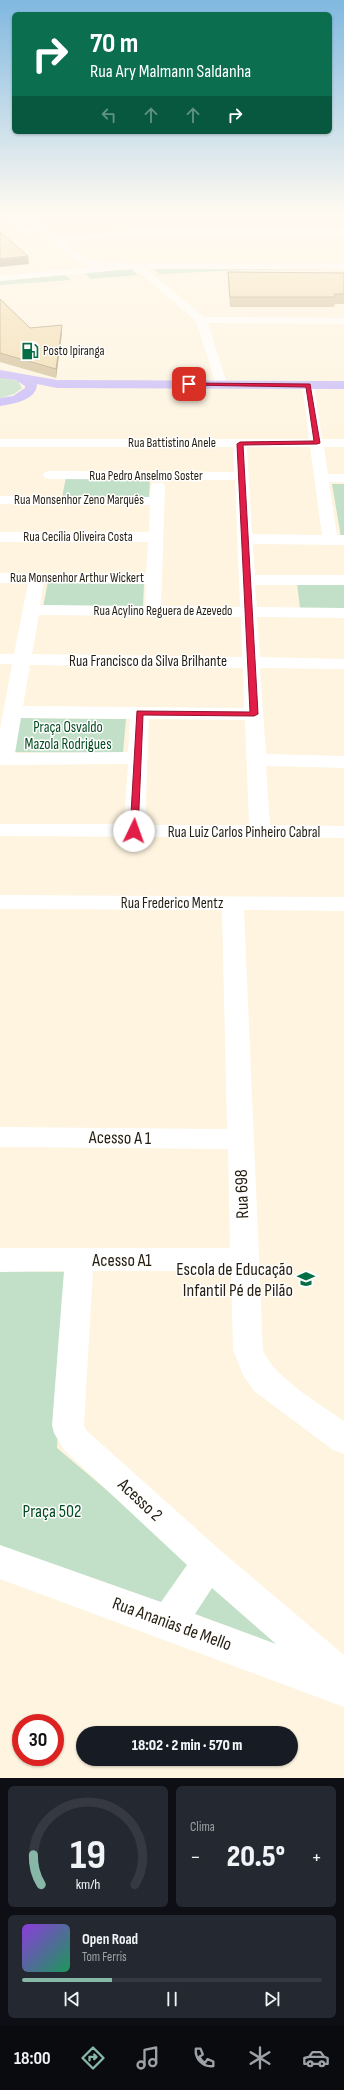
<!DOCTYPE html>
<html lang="pt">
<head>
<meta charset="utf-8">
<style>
	body { margin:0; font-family:"Sofia Sans Condensed",sans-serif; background:#242831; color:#f1f3f6; height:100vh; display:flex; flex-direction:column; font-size:15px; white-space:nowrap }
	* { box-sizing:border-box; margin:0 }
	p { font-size:13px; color:#9ea1a6 }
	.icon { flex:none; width:22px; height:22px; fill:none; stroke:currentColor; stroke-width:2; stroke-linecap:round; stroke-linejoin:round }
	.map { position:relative; height:1778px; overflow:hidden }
	.sheet { display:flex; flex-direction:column; gap:8px; padding:8px; background:#0d0f14; flex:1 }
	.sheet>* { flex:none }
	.banner { position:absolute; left:12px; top:12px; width:320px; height:122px; border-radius:6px; box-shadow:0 1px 3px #0004; background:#0b6e4f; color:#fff; overflow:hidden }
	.speed { position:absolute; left:12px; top:1714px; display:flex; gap:8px; font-size:20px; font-weight:700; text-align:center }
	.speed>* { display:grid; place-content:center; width:52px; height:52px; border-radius:50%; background:#171b24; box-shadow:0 1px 3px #0004; line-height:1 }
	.speed .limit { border:6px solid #d22; background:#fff; color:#111 }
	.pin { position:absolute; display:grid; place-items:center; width:34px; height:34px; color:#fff; margin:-17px; border-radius:8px; box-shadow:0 2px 6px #0006 }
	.me { position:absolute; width:44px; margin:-22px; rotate:3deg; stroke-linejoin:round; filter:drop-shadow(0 0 3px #0008) }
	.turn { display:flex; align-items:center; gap:14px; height:84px; padding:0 12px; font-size:18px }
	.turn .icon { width:52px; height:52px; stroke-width:2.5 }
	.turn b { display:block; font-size:28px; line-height:34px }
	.lanes { display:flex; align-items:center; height:38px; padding:0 12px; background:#0003; justify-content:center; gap:20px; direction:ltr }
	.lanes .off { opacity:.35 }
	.big { font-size:30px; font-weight:800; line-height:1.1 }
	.sheet .tile { flex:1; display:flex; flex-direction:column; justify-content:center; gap:6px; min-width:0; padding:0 14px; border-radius:6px; background:#242831 }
	.sheet .dial { align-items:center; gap:0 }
	.dial svg { height:104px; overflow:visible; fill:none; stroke:#363941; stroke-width:7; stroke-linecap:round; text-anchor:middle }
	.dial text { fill:#f1f3f6; stroke:none }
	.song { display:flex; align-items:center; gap:12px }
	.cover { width:48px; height:48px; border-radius:6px; background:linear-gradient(135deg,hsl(270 70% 55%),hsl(150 70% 35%)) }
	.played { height:4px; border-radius:2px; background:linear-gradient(90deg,#87b7a6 30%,#363941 30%) }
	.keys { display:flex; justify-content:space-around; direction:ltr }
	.heat { display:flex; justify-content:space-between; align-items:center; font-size:22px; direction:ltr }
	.sheet .tiles { flex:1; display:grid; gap:8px; grid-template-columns:1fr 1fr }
	.tile:last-child { grid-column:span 2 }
	.trip { position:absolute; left:76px; top:1726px; width:222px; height:40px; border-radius:20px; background:#171b24; box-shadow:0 1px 3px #0004; font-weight:800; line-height:40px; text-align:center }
	.tabs { display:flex; height:64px; justify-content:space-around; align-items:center; background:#090b0e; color:#9ea1a6 }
	.tabs .icon { width:28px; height:28px }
	.tabs .selected { color:#87b7a6 }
	.tabs b { font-size:18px; color:#f1f3f6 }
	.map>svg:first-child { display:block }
	.green { fill:#c2dfc7 }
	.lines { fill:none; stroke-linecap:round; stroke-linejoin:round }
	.minor { fill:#fff; fill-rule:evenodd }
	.major { fill:#c5b8f9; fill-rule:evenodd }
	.wall { fill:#cfbb92 }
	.shaded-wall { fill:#a99977 }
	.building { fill:#f1daaa; stroke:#a99977 }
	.route { fill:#e11d48; stroke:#92132f }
	.labels { text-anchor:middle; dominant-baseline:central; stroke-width:3; stroke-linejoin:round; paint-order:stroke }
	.far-poi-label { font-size:13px; fill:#241d10; stroke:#fff; text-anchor:start }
	.far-street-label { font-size:13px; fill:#241d10; stroke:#fff }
	.street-label { font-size:15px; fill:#241d10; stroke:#fff }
	.park-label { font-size:15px; fill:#034b21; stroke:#fff }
	.near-street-label { font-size:18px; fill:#241d10; stroke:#fff }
	.near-poi-label { font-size:18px; fill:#241d10; stroke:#fff; text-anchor:end }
	.near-park-label { font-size:18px; fill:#034b21; stroke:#fff }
</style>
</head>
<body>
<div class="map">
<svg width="344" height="1778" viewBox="0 0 344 1778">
	<rect width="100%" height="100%" fill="#fef4df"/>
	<path class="green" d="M151 267H344V269L242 270 160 274Z
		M131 269 138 275 91 279 83 272Z
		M64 275 71 280 0 285V281Z
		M0 377 18 381 22 388 14 394 0 398Z
		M66 478 150 479 149 498 62 497Z
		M332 484H344V537H341Z
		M48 582H144L143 607H43Z
		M297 583H344V609L300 608Z
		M17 718 126 719 123 753 10 752Z
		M0 1271 68 1272 57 1448 306 1659 0 1547Z"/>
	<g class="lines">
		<path class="minor" d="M0 212H8L32 232V236H26L0 214Z
			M17 212H26L58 237 134 229H344V235H134L65 242 85 258 95 261 133 263H344V269H147L204 317 344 318V324L208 323 227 384 225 387H217L196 321 141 274 131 269 0 281V275L92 267 77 262Z
			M308 381 314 385 322 439H344V447H324L328 474H344V482H329L337 535H344V545L253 544 255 575H344V585H255L257 607 344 608V618L257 617 260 657 344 659V669L260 668 266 754 344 756V768L266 766 270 825 344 826V838L0 836V824H124L128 764 0 765V729L12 664H0V654H14L28 583H0V573L146 574 148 542H0V532H149L150 505 0 504V496L150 497 151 486 153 483H163L165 486 161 606 240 607 235 480 50 479 45 478 43 475 45 472 50 471 234 472 233 447H0V439H309L302 385ZM247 447H310L322 535 252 534ZM44 583 146 584 145 606 40 605ZM39 615 241 617 242 657 32 654ZM30 665 243 668 244 708 23 706ZM21 718 130 719 128 752 15 753ZM149 719 245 720 249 825H145Z
			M0 895 344 897V911L244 910 263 1350C274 1378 319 1403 344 1421V1454L333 1450 254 1391 243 1375 233 1350 231 1271H93L84 1425 86 1430 221 1551 344 1655V1707L0 1579V1545L161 1602 187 1565 64 1450 54 1433 52 1425 64 1271 0 1272V1248H230L228 1149 0 1147V1127L227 1129 222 910 0 909ZM212 1588 276 1644 195 1614Z"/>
		<path class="major" d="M0 370 57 380 344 381V389L57 388 37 384C37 400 13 404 0 406V398L13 396 25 388V386L16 380 0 378Z"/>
	</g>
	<path class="wall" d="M228 272 344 273V304H335L334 307H230L228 282Z
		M0 299 30 328 62 325V333L56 378 0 362Z"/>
	<path class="shaded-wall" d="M28 256 29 264 0 267V259Z
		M62 325V333L56 378V369Z"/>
	<path class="building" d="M0 232 28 256 0 259Z
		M228 272 344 273V294H334L335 297H230Z
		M0 299 30 328 62 325 56 369 0 353Z"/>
	<linearGradient id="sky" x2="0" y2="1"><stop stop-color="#80b8e0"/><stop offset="0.46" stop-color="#fffaf1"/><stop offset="1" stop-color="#fffaf1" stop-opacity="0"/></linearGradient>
	<rect width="344" height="461" fill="url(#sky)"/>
	<path class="route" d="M189 383 310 384 320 443 317 444 243 445 258 714 254 716 143 715 138 831 134 833 130 831 137 711 250 712 237 444 240 442 314 441 306 387 188 385Z"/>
	<defs>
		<g id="fuel-bare" transform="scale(1.38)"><path d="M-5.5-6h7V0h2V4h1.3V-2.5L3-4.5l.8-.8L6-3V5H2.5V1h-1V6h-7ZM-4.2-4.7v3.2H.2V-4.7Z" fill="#066e45" stroke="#fff" stroke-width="2.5" paint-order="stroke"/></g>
		<g id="school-bare" transform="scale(1.38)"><path d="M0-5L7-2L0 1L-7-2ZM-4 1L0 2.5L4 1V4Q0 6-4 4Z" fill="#066e45" stroke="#fff" stroke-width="2.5" paint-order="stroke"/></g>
	</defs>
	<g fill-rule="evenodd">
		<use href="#fuel-bare" x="30" y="351"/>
		<use href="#school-bare" x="306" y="1279"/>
	</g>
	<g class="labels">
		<g class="far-poi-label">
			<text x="43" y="351">Posto Ipiranga</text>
		</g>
		<g class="far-street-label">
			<text x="172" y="443">Rua Battistino Anele</text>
			<text x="146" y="476">Rua Pedro Anselmo Soster</text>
			<text x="79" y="500">Rua Monsenhor Zeno Marquês</text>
			<text x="78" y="537">Rua Cecília Oliveira Costa</text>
			<text x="77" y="578">Rua Monsenhor Arthur Wickert</text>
			<text x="163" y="611">Rua Acylino Reguera de Azevedo</text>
		</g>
		<g class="street-label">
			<text x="148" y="661">Rua Francisco da Silva Brilhante</text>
			<text x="244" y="832">Rua Luiz Carlos Pinheiro Cabral</text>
			<text x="172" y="903">Rua Frederico Mentz</text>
		</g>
		<g class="park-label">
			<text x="68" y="727">Praça Osvaldo<tspan x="68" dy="17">Mazola Rodrigues</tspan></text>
		</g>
		<g class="near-street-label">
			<text transform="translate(120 1138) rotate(1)">Acesso A 1</text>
			<text transform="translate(242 1194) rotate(-92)">Rua 698</text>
			<text x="122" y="1260">Acesso A1</text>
			<text transform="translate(140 1500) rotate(43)">Acesso 2</text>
			<text transform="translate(172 1624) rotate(20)">Rua Ananias de Mello</text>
		</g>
		<g class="near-poi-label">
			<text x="293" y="1269">Escola de Educação<tspan x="293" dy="21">Infantil Pé de Pilão</tspan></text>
		</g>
		<g class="near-park-label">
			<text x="52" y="1511">Praça 502</text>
		</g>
	</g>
</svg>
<div class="speed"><div class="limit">30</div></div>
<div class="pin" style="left:189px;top:384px;background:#d93025"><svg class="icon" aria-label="arrive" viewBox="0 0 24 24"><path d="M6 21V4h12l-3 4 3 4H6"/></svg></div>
<svg class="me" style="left:134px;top:831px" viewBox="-20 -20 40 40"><circle r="19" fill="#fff"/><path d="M0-13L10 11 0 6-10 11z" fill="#e11d48"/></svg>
<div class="trip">18:02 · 2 min · 570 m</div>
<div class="banner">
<div class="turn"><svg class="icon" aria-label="right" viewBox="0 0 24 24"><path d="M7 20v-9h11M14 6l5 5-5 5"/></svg><div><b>70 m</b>Rua Ary Malmann Saldanha</div></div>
<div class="lanes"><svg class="icon off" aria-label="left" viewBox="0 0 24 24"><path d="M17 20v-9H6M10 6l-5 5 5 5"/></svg><svg class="icon off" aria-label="ahead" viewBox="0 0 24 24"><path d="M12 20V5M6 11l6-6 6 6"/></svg><svg class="icon off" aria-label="ahead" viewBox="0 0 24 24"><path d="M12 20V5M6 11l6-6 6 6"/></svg><svg class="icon" aria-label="right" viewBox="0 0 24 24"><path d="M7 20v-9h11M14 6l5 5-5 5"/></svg></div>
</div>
</div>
<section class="sheet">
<div class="tiles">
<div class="tile dial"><svg viewBox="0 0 100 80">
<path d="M14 69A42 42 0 1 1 86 69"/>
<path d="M14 69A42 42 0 0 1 8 46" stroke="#87b7a6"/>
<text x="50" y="56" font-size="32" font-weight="700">19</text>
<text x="50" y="72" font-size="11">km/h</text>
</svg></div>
<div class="tile"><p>Clima</p>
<div class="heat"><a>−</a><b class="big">20.5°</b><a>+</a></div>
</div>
<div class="tile">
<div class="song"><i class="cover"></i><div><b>Open Road</b><p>Tom Ferris</p></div></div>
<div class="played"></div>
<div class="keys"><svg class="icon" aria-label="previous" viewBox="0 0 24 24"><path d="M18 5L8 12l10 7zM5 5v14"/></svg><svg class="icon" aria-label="pause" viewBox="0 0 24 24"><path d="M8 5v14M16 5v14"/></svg><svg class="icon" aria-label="next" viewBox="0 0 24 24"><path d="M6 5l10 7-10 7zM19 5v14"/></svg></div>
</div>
</div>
</section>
<nav class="tabs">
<b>18:00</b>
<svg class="icon selected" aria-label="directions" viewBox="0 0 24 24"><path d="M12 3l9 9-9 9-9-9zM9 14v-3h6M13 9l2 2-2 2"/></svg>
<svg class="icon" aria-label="music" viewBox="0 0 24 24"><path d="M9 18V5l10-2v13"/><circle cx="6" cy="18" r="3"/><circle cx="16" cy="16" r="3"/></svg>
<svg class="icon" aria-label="phone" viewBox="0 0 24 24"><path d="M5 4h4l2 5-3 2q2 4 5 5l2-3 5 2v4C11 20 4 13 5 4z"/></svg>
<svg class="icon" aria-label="climate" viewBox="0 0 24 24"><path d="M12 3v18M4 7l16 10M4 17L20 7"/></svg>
<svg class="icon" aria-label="car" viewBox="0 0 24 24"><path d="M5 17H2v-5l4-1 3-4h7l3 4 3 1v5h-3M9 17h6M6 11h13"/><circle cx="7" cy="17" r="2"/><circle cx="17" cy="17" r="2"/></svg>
</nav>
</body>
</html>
